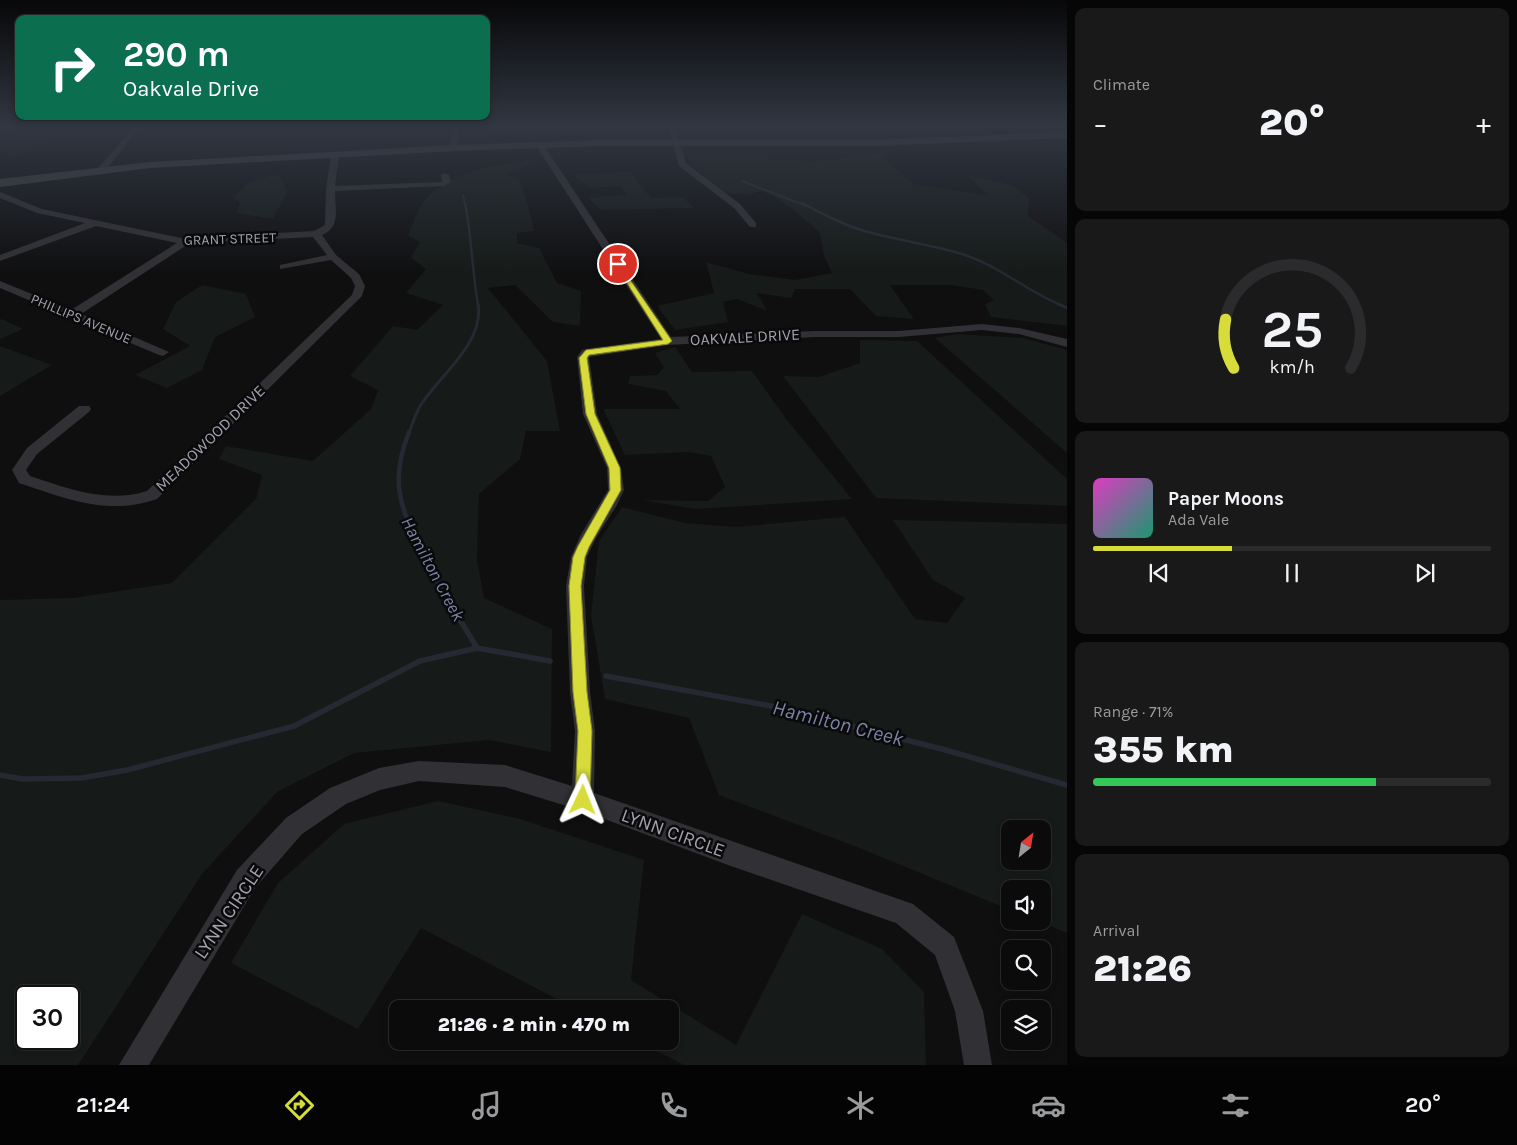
<!DOCTYPE html>
<html lang="en">
<head>
<meta charset="utf-8">
<style>
	body { margin:0; font-family:Karla,sans-serif; background:#19191a; color:#f1f3f6; height:100vh; display:flex; flex-direction:column; font-size:19px; white-space:nowrap }
	* { box-sizing:border-box; margin:0 }
	p { font-size:16px; color:#9a9b9d }
	.icon { flex:none; width:28px; height:28px; fill:none; stroke:currentColor; stroke-width:2; stroke-linecap:round; stroke-linejoin:round }
	.map { position:relative; flex:1; overflow:hidden }
	.details { display:flex; flex-direction:column; gap:8px; padding:8px; background:#060607; width:450px }
	.details>* { flex:none }
	.banner { position:absolute; left:15px; top:15px; width:475px; height:105px; border-radius:10px; box-shadow:0 2px 8px #0003,0 0 0 1px #2b2b2d; background:#0b6e4f; color:#fff; overflow:hidden }
	.needle { width:32px; rotate:30deg }
	.tools { position:absolute; left:1001px; top:820px; display:grid; gap:10px }
	.tools a { display:grid; place-items:center; width:50px; height:50px; border-radius:10px; background:#0b0b0c; box-shadow:0 2px 8px #0003,0 0 0 1px #2b2b2d; font-size:25px }
	.speed { position:absolute; left:15px; top:985px; display:flex; gap:10px; font-size:25px; font-weight:700; text-align:center }
	.speed>* { display:grid; place-content:center; width:65px; height:65px; border-radius:50%; background:#0b0b0c; box-shadow:0 2px 8px #0003,0 0 0 1px #2b2b2d; line-height:1 }
	.speed .limit { border:2px solid #111; border-radius:8px; background:#fff; color:#111 }
	.pin { position:absolute; display:grid; place-items:center; width:42px; height:42px; color:#fff; margin:-21px; border:2px solid #fff; border-radius:50%; box-shadow:0 1px 5px #0007 }
	.me { position:absolute; width:55px; margin:-28px; rotate:2deg; stroke-linejoin:round; filter:drop-shadow(0 0 4px #0008) }
	.turn { display:flex; align-items:center; gap:18px; height:105px; padding:0 25px; font-size:22px }
	.turn .icon { width:65px; height:65px; stroke-width:2.5 }
	.turn b { display:block; font-size:35px; line-height:42px }
	.big { font-size:38px; font-weight:800; line-height:1.1 }
	.details .card { flex:1; display:flex; flex-direction:column; justify-content:center; gap:8px; min-width:0; padding:0 18px; border-radius:10px; background:#19191a }
	.details .dial { align-items:center; gap:0 }
	.dial svg { height:130px; overflow:visible; fill:none; stroke:#2b2b2d; stroke-width:7; stroke-linecap:round; text-anchor:middle }
	.dial text { fill:#f1f3f6; stroke:none }
	.song { display:flex; align-items:center; gap:15px }
	.cover { width:60px; height:60px; border-radius:8px; background:linear-gradient(135deg,hsl(310 70% 55%),hsl(160 70% 35%)) }
	.played { height:5px; border-radius:2px; background:linear-gradient(90deg,#d8dc3b 35%,#2b2b2d 35%) }
	.keys { display:flex; justify-content:space-around; direction:ltr }
	.heat { display:flex; justify-content:space-between; align-items:center; font-size:28px; direction:ltr }
	.charge { height:8px; border-radius:4px; background:linear-gradient(90deg,#34c759 71%,#2b2b2d 0) }
	.trip { position:absolute; left:389px; top:1000px; width:290px; height:50px; border-radius:10px; background:#0b0b0c; box-shadow:0 2px 8px #0003,0 0 0 1px #2b2b2d; font-weight:800; line-height:50px; text-align:center }
	.dock { display:flex; height:80px; justify-content:space-around; align-items:center; background:#040405; color:#9a9b9d }
	.dock .icon { width:35px; height:35px }
	.dock .on { color:#d8dc3b }
	.dock b { font-size:22px; color:#f1f3f6 }
	main { display:flex; flex:1; min-height:0 }
	.map>svg:first-child { display:block }
	.green { fill:#161a18; fill-rule:evenodd }
	.lines { fill:none; stroke-linecap:round; stroke-linejoin:round }
	.stream-far4 { stroke:#272932; stroke-width:2 }
	.stream-far3 { stroke:#272932; stroke-width:2.5 }
	.stream-far2 { stroke:#272932; stroke-width:3 }
	.stream-far1 { stroke:#272932; stroke-width:4.5 }
	.stream { stroke:#272932; stroke-width:5.5 }
	.street { fill:#313034; fill-rule:evenodd }
	.secondary { fill:#3f3f44; fill-rule:evenodd }
	.route { fill:#d8dc3b; stroke:#8c8f26 }
	.labels { text-anchor:middle; dominant-baseline:central; stroke-width:5; stroke-linejoin:round; paint-order:stroke }
	.far-street-label { font-size:14px; fill:#a2a2af; stroke:#0a0a0b }
	.street-label { font-size:16px; fill:#a2a2af; stroke:#0a0a0b }
	.water-label { font-size:18px; font-style:italic; fill:#7b83a7; stroke:#0a0a0b }
	.near-street-label { font-size:19px; fill:#a2a2af; stroke:#0a0a0b }
	.near-water-label { font-size:21px; font-style:italic; fill:#7b83a7; stroke:#0a0a0b }
</style>
</head>
<body>
<main>
<div class="map">
<svg width="1067" height="1065" viewBox="0 0 1067 1065">
	<rect width="100%" height="100%" fill="#0f0f10"/>
	<path class="green" d="M0 125H107L61 137 49 146 31 151 11 155 0 151Z
		M728 125H788L798 138 729 135Z
		M879 154 913 184 987 195 968 175 1012 185 1029 198 1028 216 1067 243V326L991 317 985 304 994 300 983 290 951 285H890L914 319 876 316 850 289H795L791 298 757 293 767 311 737 299 723 302 728 322 675 330 657 306 714 293 706 262 749 274 795 280 832 273 824 256 820 233 808 222 779 199 762 191 747 195 725 193 691 165 688 156 758 155 768 159H799L803 163Z
		M525 160 531 161 522 170 505 174 519 179 529 209 534 231 517 233V243L539 248 557 283 581 291 580 326 553 322 515 285 488 288 547 361 560 431H526L520 459 479 494 477 560 484 598 552 629 551 752 489 740 354 753 277 792 202 874 78 1065H0V600L73 598 172 583 256 499 262 475 219 459 226 446 313 461 371 409 378 390 350 376 393 326 417 330 443 305 406 293 426 269 411 258 420 242 408 236C412 226 415 216 420 207 434 184 466 172 492 166 504 163 512 165 525 160ZM26 996H69V1039H26Z
		M630 172 651 198 682 197 695 208 600 210 588 197 627 195 621 186 589 188 574 175Z
		M278 174 288 191 273 219 236 213 240 202 232 198 248 183Z
		M202 285 246 294 255 317 215 337 202 370 167 388 135 375 190 346 163 329 176 302Z
		M2 319 23 329 0 339V320Z
		M957 334 1023 338 1067 350V453L935 338Z
		M860 340 917 341 1067 479V506L876 498 783 376 819 377 860 363Z
		M0 346 52 365 0 396Z
		M675 347 692 372 752 371 787 420 852 499 696 509 641 500 708 501 725 487 711 456 688 452 625 455 603 409H680L666 391 628 384 630 376 657 375 664 367 655 353Z
		M622 507 685 523 736 527 845 517 915 619 947 623 965 598 933 580 893 520 1067 524V933L1038 921H1042V889H1010V910L857 847 719 795 689 718 605 699 591 615 599 541ZM1010 829H1042V861H1010Z
		M438 801 520 819 644 860 631 980 736 1045 802 914 882 949 924 992 926 1065H684L638 1041H670V1009H576L421 928 358 1029 231 963 278 883 344 824Z"/>
	<g class="lines">
		<path class="stream-far4" d="M742 181 804 205
			M463 195 465 205"/>
		<path class="stream-far3" d="M465 203C472 238 472 271 478 305
			M802 203C825 215 847 227 872 233 902 241 933 245 962 254 998 265 1026 291 1061 305"/>
		<path class="stream-far2" d="M1058 304 1067 308
			M409 433C412 425 415 416 419 408 437 377 485 344 478 304"/>
		<path class="stream-far1" d="M409 432C390 480 399 505 421 549 428 565 436 581 446 596"/>
		<path class="stream" d="M445 595 477 648
			M606 676 771 706 942 749 1067 785
			M0 775 23 779 82 778 127 770 294 726 420 661 477 648 550 661"/>
		<path class="street" d="M136 125H142L105 171H99V167Z
			M453 125H459L458 148 454 150 450 148Z
			M668 125H674L686 163 740 204 756 223V227H750L734 208 679 166Z
			M539 142 543 144 671 337 815 331H899L982 324 1019 328 1067 339V347L1019 334 982 330 899 337H815L668 345 589 357 597 414 621 468 624 490 617 505 596 538 587 557 584 586 590 692 595 731 594 793 913 904 954 937 983 1011 992 1065H964L955 1011 935 955 896 923 728 865 583 811 505 787 419 781 380 790 346 804 302 834 255 888 149 1065H119L237 870 286 818 330 788 379 768 419 761 505 765 572 786 575 731 570 692 566 586 571 557 580 536 608 490 607 468 583 414 577 357 582 350 586 349 661 339 535 144Z
			M335 152 339 154 335 186 442 182 441 175 445 173 449 175 451 182 444 186 335 191C335 210 341 227 322 235L336 255 359 274 365 286 362 296 157 499C107 516 67 499 19 483L12 470 27 448 79 406H89L91 409 89 412 37 454 26 470 30 476C67 488 107 504 147 491L352 295 355 286 351 278 331 260 280 269V265L327 255 313 237 190 243 81 314 169 352 163 356 159 355 0 288V281L71 310 177 243 96 226 0 261V255L85 223 37 213 0 198V192L42 209 181 238 314 231 325 225 326 189 331 154Z"/>
		<path class="secondary" d="M1067 132V138L873 146H599L454 151 150 168 0 187V179L150 162 454 145 599 140H873Z"/>
	</g>
	<linearGradient id="sky" x2="0" y2="1"><stop stop-color="#080809"/><stop offset="0.46" stop-color="#313742"/><stop offset="1" stop-color="#313742" stop-opacity="0"/></linearGradient>
	<rect width="1067" height="274" fill="url(#sky)"/>
	<path class="route" d="M618 262 672 341 668 344 589 355 587 358 595 414 620 468 621 490 589 547 585 557 581 586 587 692 592 731 590 800 588 805 583 807 577 805 575 800 578 731 573 692 569 586 573 557 578 546 610 490 609 468 586 414 579 358 586 350 663 340 615 264Z"/>
	<g class="labels">
		<g class="far-street-label">
			<text transform="translate(230 239) rotate(-2)">GRANT STREET</text>
			<text transform="translate(81 319) rotate(23)">PHILLIPS AVENUE</text>
		</g>
		<g class="street-label">
			<text transform="translate(745 337) rotate(-3)">OAKVALE DRIVE</text>
			<text transform="translate(210 438) rotate(-44)">MEADOWOOD DRIVE</text>
		</g>
		<g class="water-label">
			<text transform="translate(433 569) rotate(62)">Hamilton Creek</text>
		</g>
		<g class="near-street-label">
			<text transform="translate(673 833) rotate(20)">LYNN CIRCLE</text>
			<text transform="translate(229 912) rotate(-56)">LYNN CIRCLE</text>
		</g>
		<g class="near-water-label">
			<text transform="translate(838 723) rotate(14)">Hamilton Creek</text>
		</g>
	</g>
</svg>
<div class="tools">
<a><svg class="needle" viewBox="-14 -14 28 28"><path d="M0-13l5 13h-10z" fill="#e53935"/><path d="M0 13l5-13h-10z" fill="#9a9b9d"/></svg></a>
<a><svg class="icon" aria-label="sound" viewBox="0 0 24 24"><path d="M4 9h4l5-4v14l-5-4H4zM17 9q2 3 0 6"/></svg></a>
<a><svg class="icon" aria-label="search" viewBox="0 0 24 24"><circle cx="10" cy="10" r="6"/><path d="M15 15l6 6"/></svg></a>
<a><svg class="icon" aria-label="layers" viewBox="0 0 24 24"><path d="M12 4l9 5-9 5-9-5zM3 14l9 5 9-5"/></svg></a>
</div>
<div class="speed"><div class="limit">30</div></div>
<div class="pin" style="left:618px;top:264px;background:#d93025"><svg class="icon" aria-label="arrive" viewBox="0 0 24 24"><path d="M6 21V4h12l-3 4 3 4H6"/></svg></div>
<svg class="me" style="left:583px;top:800px" viewBox="-20 -20 40 40"><path d="M0-17L14 15 0 8-14 15z" fill="#d8dc3b" stroke="#fff" stroke-width="4"/></svg>
<div class="trip">21:26 · 2 min · 470 m</div>
<div class="banner">
<div class="turn"><svg class="icon" aria-label="right" viewBox="0 0 24 24"><path d="M7 20v-9h11M14 6l5 5-5 5"/></svg><div><b>290 m</b>Oakvale Drive</div></div>
</div>
</div>
<section class="details">
<div class="card"><p>Climate</p>
<div class="heat"><a>−</a><b class="big">20°</b><a>+</a></div>
</div>
<div class="card dial"><svg viewBox="0 0 100 80">
<path d="M14 69A42 42 0 1 1 86 69"/>
<path d="M14 69A42 42 0 0 1 9 39" stroke="#d8dc3b"/>
<text x="50" y="56" font-size="32" font-weight="700">25</text>
<text x="50" y="72" font-size="11">km/h</text>
</svg></div>
<div class="card">
<div class="song"><i class="cover"></i><div><b>Paper Moons</b><p>Ada Vale</p></div></div>
<div class="played"></div>
<div class="keys"><svg class="icon" aria-label="previous" viewBox="0 0 24 24"><path d="M18 5L8 12l10 7zM5 5v14"/></svg><svg class="icon" aria-label="pause" viewBox="0 0 24 24"><path d="M8 5v14M16 5v14"/></svg><svg class="icon" aria-label="next" viewBox="0 0 24 24"><path d="M6 5l10 7-10 7zM19 5v14"/></svg></div>
</div>
<div class="card"><p>Range · 71%</p><b class="big">355 km</b><div class="charge"></div></div>
<div class="card"><p>Arrival</p><b class="big">21:26</b></div>
</section>
</main>
<nav class="dock">
<b>21:24</b>
<svg class="icon on" aria-label="directions" viewBox="0 0 24 24"><path d="M12 3l9 9-9 9-9-9zM9 14v-3h6M13 9l2 2-2 2"/></svg>
<svg class="icon" aria-label="music" viewBox="0 0 24 24"><path d="M9 18V5l10-2v13"/><circle cx="6" cy="18" r="3"/><circle cx="16" cy="16" r="3"/></svg>
<svg class="icon" aria-label="phone" viewBox="0 0 24 24"><path d="M5 4h4l2 5-3 2q2 4 5 5l2-3 5 2v4C11 20 4 13 5 4z"/></svg>
<svg class="icon" aria-label="climate" viewBox="0 0 24 24"><path d="M12 3v18M4 7l16 10M4 17L20 7"/></svg>
<svg class="icon" aria-label="car" viewBox="0 0 24 24"><path d="M5 17H2v-5l4-1 3-4h7l3 4 3 1v5h-3M9 17h6M6 11h13"/><circle cx="7" cy="17" r="2"/><circle cx="17" cy="17" r="2"/></svg>
<svg class="icon" aria-label="filters" viewBox="0 0 24 24"><path d="M4 7h16M4 17h16"/><circle cx="9" cy="7" r="2"/><circle cx="15" cy="17" r="2"/></svg>
<b>20°</b>
</nav>
</body>
</html>
